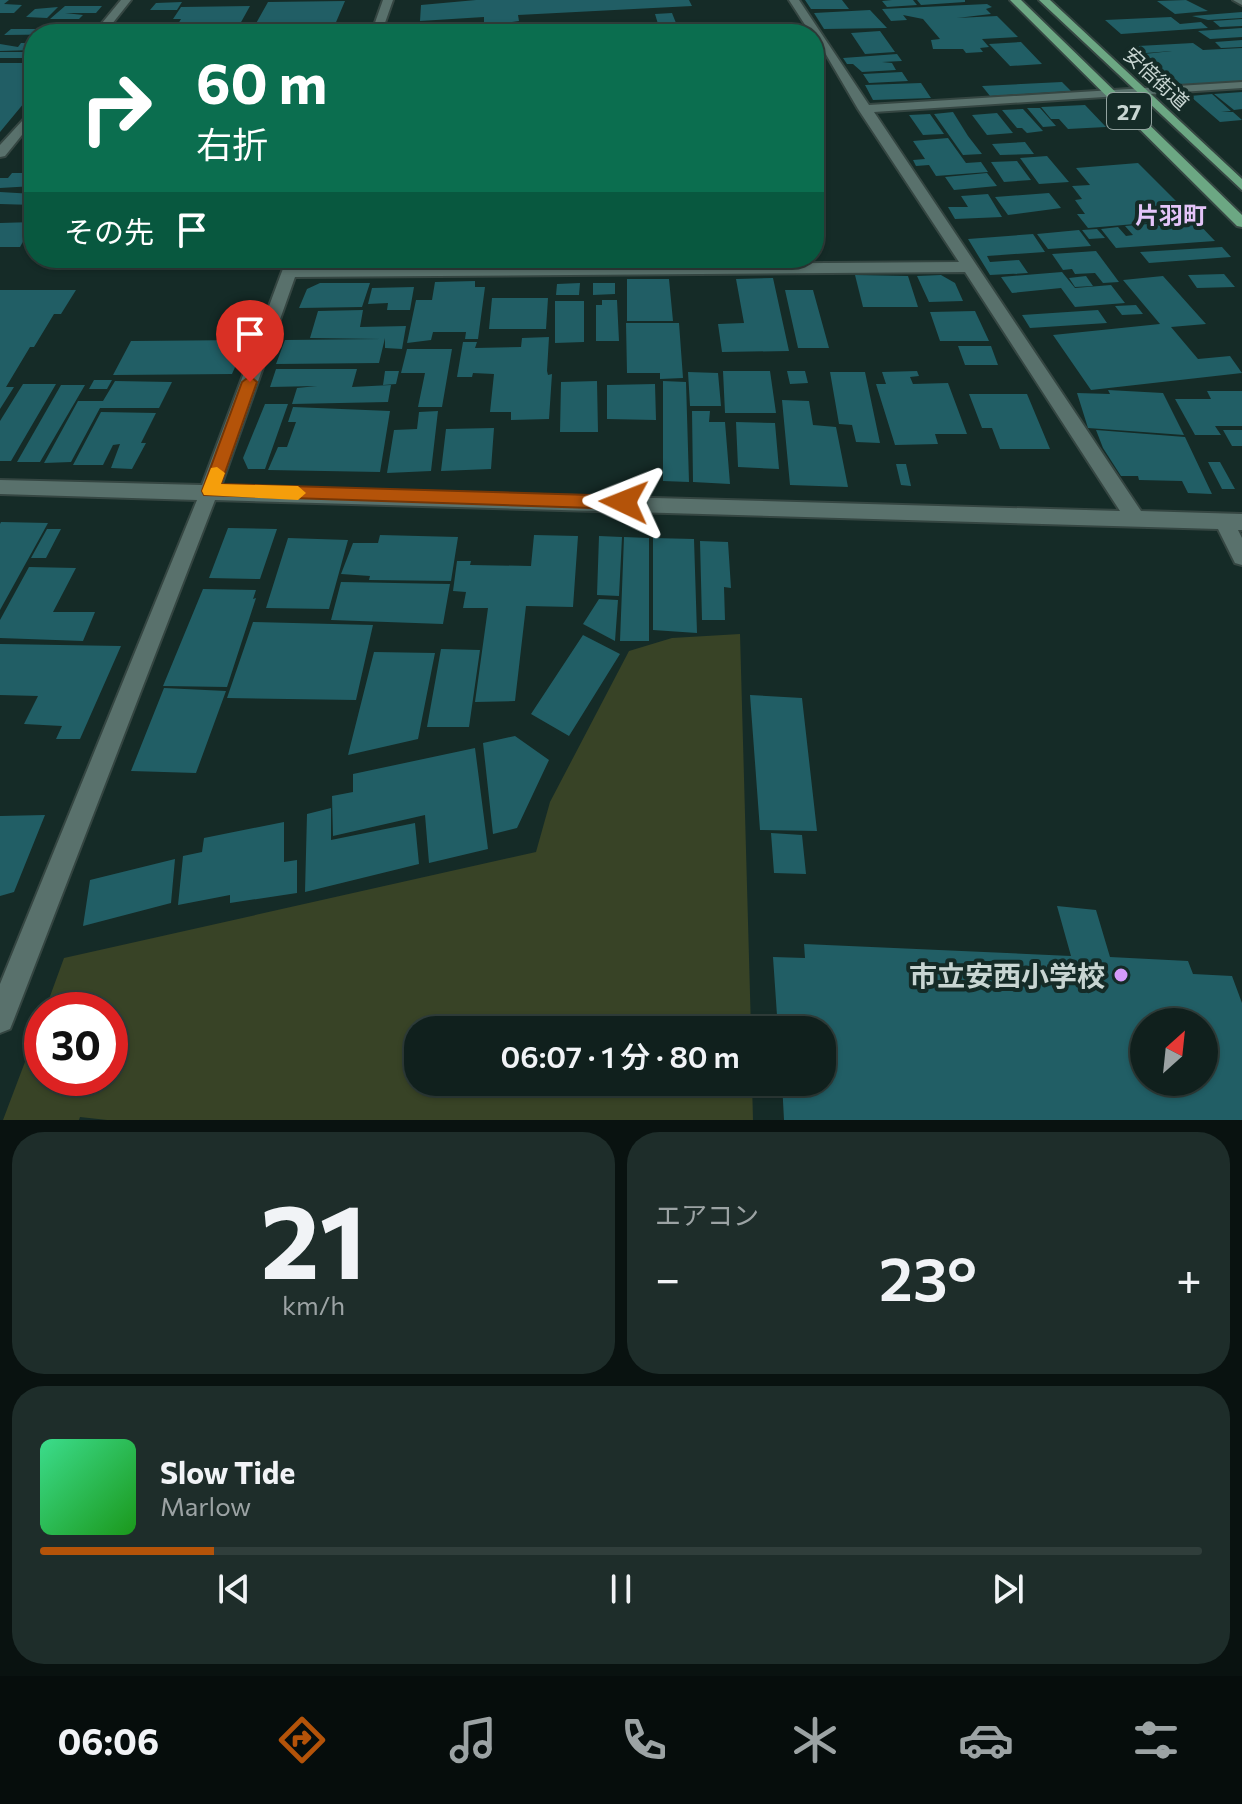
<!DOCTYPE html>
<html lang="ja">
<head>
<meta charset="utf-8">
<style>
	body { margin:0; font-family:Commissioner,"Noto Sans JP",sans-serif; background:#1e2d2a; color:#f1f3f6; height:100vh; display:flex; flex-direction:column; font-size:30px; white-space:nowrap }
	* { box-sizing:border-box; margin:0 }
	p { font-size:26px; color:#9ca3a4 }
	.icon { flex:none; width:44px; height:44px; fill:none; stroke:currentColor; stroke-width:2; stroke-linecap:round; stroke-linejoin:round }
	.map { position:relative; height:1120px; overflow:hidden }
	.side { display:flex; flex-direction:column; gap:12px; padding:12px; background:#091210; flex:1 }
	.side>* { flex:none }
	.top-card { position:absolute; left:24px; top:24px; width:800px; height:244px; border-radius:32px; box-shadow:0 2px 6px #0004,0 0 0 2px #303e3b; background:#0b6e4f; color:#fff; overflow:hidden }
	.needle { width:52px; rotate:27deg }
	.controls { position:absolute; left:1130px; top:1008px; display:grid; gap:16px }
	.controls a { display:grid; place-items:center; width:88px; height:88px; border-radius:50%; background:#10201d; box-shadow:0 2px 6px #0004,0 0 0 2px #303e3b; font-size:40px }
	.speed { position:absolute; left:24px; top:992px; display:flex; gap:16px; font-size:40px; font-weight:700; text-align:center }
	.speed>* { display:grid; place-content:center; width:104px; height:104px; border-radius:50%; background:#10201d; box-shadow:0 2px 6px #0004,0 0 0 2px #303e3b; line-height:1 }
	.speed .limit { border:12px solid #d22; background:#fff; color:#111 }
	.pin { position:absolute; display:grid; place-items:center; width:68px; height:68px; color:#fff; margin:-82px -34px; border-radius:50% 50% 50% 0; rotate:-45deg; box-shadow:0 0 8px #0007 }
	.pin .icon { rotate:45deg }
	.me { position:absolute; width:88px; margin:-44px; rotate:272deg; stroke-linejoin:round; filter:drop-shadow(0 0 6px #0008) }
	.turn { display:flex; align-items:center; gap:28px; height:168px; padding:0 40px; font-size:36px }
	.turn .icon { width:104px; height:104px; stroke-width:2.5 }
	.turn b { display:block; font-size:56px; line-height:68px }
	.then { display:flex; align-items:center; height:76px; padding:0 40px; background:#0003; gap:16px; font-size:30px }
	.big { font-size:60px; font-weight:600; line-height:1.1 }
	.side .tile { flex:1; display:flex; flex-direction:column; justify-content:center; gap:12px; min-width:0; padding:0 28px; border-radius:32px; background:#1e2d2a }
	.side .dial { align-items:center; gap:0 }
	.dial b { font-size:104px; line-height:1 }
	.song { display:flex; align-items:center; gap:24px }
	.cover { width:96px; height:96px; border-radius:12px; background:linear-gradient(135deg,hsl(150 70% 55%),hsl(120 70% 35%)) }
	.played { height:8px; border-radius:4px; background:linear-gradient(90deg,#b45309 15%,#303e3b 15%) }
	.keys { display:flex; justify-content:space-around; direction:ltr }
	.heat { display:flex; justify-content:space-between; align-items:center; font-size:44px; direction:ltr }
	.side .tiles { flex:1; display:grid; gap:12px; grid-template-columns:1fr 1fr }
	.tile:last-child { grid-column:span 2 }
	.trip { position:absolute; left:404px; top:1016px; width:432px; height:80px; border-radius:32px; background:#10201d; box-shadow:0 2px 6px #0004,0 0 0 2px #303e3b; font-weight:600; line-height:80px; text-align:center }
	.menu { display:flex; height:128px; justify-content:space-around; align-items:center; background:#060d0c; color:#9ca3a4 }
	.menu .icon { width:56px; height:56px }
	.menu .selected { color:#b45309 }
	.menu b { font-size:36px; color:#f1f3f6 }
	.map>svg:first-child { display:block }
	.green { fill:#384326 }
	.building { fill:#215e65; fill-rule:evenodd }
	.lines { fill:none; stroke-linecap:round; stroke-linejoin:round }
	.minor-casing { stroke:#354642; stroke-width:4 }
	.major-casing { stroke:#354642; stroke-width:4 }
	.minor { fill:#59716c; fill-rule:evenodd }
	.major { fill:#6ca783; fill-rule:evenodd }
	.route { fill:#b45309; stroke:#753606; stroke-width:2 }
	.slow { fill:#f59e0b }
	.poi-dot { fill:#d69bfa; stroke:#152b27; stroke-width:3 }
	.labels { text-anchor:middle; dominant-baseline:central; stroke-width:8; stroke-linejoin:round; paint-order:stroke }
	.far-street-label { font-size:20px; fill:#c8d5d2; stroke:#152b27 }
	.shield { fill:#152b27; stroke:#92a29f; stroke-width:2 }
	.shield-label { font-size:22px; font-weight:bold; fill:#c8d5d2 }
	.far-quarter-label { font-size:24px; font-weight:bold; fill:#e4c4f9; stroke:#152b27 }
	.near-poi-label { font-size:28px; font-weight:bold; fill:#c8d5d2; stroke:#152b27; text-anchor:end }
</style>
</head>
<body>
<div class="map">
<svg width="1242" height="1120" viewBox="0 0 1242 1120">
	<rect width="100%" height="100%" fill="#152b27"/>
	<path class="green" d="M740 634 751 1030H418V1082H752L753 1120H107L80 1117 79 1120H3L42 1017V1078H110V1010H45L64 958 536 852 550 802 629 651 672 638Z"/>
	<path class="building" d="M0 0H9L4 4 22 5 14 13H0Z
		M476 0H689L692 6 518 15 519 21 512 22 513 34H502L501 22 484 23V17L420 21 421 5Z
		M805 0H842L849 9H811Z
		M892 0H913L917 5 887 7 882 1Z
		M917 0H965V2L921 5Z
		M1186 0 1208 11 1175 14 1157 1Z
		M345 1 331 34H250L268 2Z
		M182 2 177 10H150L156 3Z
		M987 4 992 7 986 9 991 14 957 18 997 16 1018 37 982 39 989 47 980 48 983 52 966 53 963 49H933L931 40 940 39 923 19 903 15 907 20 891 21 882 9Z
		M65 6H102L96 13H65L83 15 79 19H50Z
		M250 6 240 24H178L181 19H173L181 7Z
		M58 7 47 18 26 17 35 9Z
		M870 10 887 28 824 29 814 13Z
		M1242 12V18L1208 20 1192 16Z
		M672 13 676 23 658 24 655 14Z
		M1171 17 1180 24 1201 22 1208 28 1121 34 1105 20Z
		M1242 19V26L1220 27 1213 21Z
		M113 27H187L183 33 176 34H107Z
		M1242 28V37L1210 39 1198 31Z
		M11 29H91L87 34 4 35Z
		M880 31 895 52 865 54 851 33Z
		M1242 40V47L1221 48 1215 42Z
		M1021 42 1042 64 1010 66 989 44Z
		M21 43H34V50L0 51V44L18 47Z
		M1193 43 1203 50 1242 48V81L1180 85 1144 54 1172 51 1146 53 1138 46Z
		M0 52H28L22 58H0Z
		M897 54 902 61 882 62 892 63 896 70 862 72 853 64H847L843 58Z
		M0 63H34V91L0 132Z
		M902 72 908 81 869 83 863 74Z
		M1062 82 1071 91 990 96 982 86Z
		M921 83 931 98 873 100 865 85Z
		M1242 92V109L1234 110 1214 94Z
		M1212 94 1231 111 1221 112H1233L1242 120 1220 122 1190 96Z
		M1085 105 1106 127 1068 129 1059 119H1051L1041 107Z
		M1027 108H1040L1056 126 1043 127Z
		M1023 109 1043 131 1027 133 1022 128H1017L1002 110Z
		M953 112 968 136 982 154 963 155 934 114Z
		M997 113 1013 133 987 135 972 115Z
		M930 114 944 134 923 135 909 115Z
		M948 138 966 163 981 162 988 172 936 176 929 165 916 166 913 160 925 159 913 141Z
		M1025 142 1034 154 1000 155 992 144Z
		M1047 156 1069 182 1039 184 1020 158Z
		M1017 161 1031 180 1004 182 991 162Z
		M1138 163 1194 219 1088 228 1077 214H1085L1075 200 1082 199 1072 186 1090 185 1076 168Z
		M12 173H34V186L0 188V178H8Z
		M987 173 997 186 954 190 945 177Z
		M0 192 34 194V205L0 204Z
		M1049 193 1061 208 1008 215 995 197Z
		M988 194 1002 217 955 219 948 207H968L961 196Z
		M1195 220 1215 241 1116 248 1101 229 1118 227 1126 236 1133 235 1125 226Z
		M34 222 20 247H0V223Z
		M1097 229 1105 238 1089 239 1082 230Z
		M1079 230 1091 246 1048 249 1037 234Z
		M1033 234 1045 252 987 256 990 262 1019 260 1028 273 990 275 968 239Z
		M1222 247 1231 257 1149 263 1140 252Z
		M1096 251 1119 282 1103 283 1095 273 1075 274 1072 269 1063 270 1052 254Z
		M1062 272 1075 288 1111 285 1125 303 1075 307 1061 288 1012 293 1001 277Z
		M1224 274 1235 287 1197 288 1188 275Z
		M855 275 908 276 918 307H863Z
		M941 275 955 283 963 301 929 302 917 276Z
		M1086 276 1093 286 1075 287 1069 278Z
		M1163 276 1206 324 1171 327 1198 359 1230 356 1242 373 1091 390 1053 335 1160 324 1123 280Z
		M773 278 789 351 722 352 718 324 744 323 736 279Z
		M627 279H669L673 321H627Z
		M475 281V287H485L478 339H465L466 332H433L431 340 407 343 416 300H432L435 282Z
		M320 283H370L362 307 299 308 307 289Z
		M580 283 579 295H556L557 284Z
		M593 283H615V294L593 295Z
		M414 287 410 310H387L388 303 368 304 372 288Z
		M0 290H76L61 314H54L34 347H30L6 387H14L0 409Z
		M785 290H813L829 348H798Z
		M492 298H548L546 329H489Z
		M602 300H617L619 341H596V305H602Z
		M555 301H584V342L555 343Z
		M1136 305 1143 314 1122 315 1115 306Z
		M363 310 360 327 406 326 402 349 385 348V338L379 363 276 364 285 340 381 339 310 338 318 311Z
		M1098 310 1107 323 1030 328 1022 315Z
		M975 311 989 341H940L930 312Z
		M626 323H679L683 378 660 379V373H627Z
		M549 337 547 371 548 375 552 374 549 419 511 420V412H490L494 374 473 373 472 377H457L463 342H477L475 348 521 347 522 338Z
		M247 340 232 374 113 375 131 341Z
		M958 346H991L998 365H965Z
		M407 349H452L442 407H418L425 373H401Z
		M276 369H357L352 387 391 385 388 402 292 404 297 388 317 386 270 387Z
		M385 371H399L396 384 383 385Z
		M723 371H770L776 413H725Z
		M787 371H805L808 383 790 384Z
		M917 371 919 376 910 377 913 384 948 383 967 434H935L938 444 895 445 876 384H886L882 372Z
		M688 372 718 373 721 406H690Z
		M830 372H865L880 443 856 442 852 425 839 424Z
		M94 380H112L107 389H89Z
		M115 381 172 382 159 408H100L71 462 44 463 78 401H103Z
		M597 381 598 432H560L561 382Z
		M663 381 686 382 689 482 663 481Z
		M23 384H56L11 461H0V421Z
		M655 384 656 420 607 419V385Z
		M61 385H85L40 462H17Z
		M1108 390 1163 393 1184 435 1088 428 1077 393 1110 394Z
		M1207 391H1242V426H1215L1221 435H1195L1175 399H1211Z
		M969 394H1027L1050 449H1000L992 428H982Z
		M782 400 809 401 813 425 836 427 848 487 790 485Z
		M265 404H288L265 469H248L243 458Z
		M293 407 390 411 380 472 268 470 278 447H287L296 422H288Z
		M438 411 431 471 387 473 394 430 417 429 419 412Z
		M692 411H710L709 422H725L730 484 693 482Z
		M101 412 156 413 141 443H146L132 469 111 468 120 444 113 445 103 465H73Z
		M736 422 775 423 779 469 738 467Z
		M494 428 491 469 441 471 446 429Z
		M1096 430 1185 437 1212 494 1188 493 1182 481 1139 480 1138 476H1121L1103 448Z
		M1223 430H1242V446H1232Z
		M1208 462H1220L1235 489H1222Z
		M896 464H906L911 486 901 485Z
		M1 522 48 523 0 610V524Z
		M228 528 277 529 260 579 209 578Z
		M47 529H61L46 558H31Z
		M380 535 458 537 451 581 369 580 370 576 341 574 353 543H378Z
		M534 535 578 536 573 607 526 606 515 701 475 702 488 608H463L466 592 453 591 457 561H471L470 565 531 566Z
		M599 536 622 537 619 596 597 595Z
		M624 537 649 538V641H620Z
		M288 538 348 540 329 609 266 608Z
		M653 538 694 539 697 633 653 630Z
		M700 541 728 542 731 588 724 587 725 620H702Z
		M29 567 76 568 53 612H95L83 641 0 638V620Z
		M341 582 450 584 443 624 331 620Z
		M203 589 256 590 253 599 256 598 227 687 163 686Z
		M599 599 618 600 615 641 583 624Z
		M253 622 373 625 356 700 227 698Z
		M583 635 620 654 569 736 531 714Z
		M0 644 121 646 80 739H56L62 726 24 724 38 696 0 695Z
		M441 649 480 650 469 727H427Z
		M374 652 435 653 418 739 348 755Z
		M164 688 226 691 196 773 131 771Z
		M750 695 802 698 817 831 760 830Z
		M515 736 549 760 517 828 493 834 483 743Z
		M475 748 488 849 429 863 425 815 333 836 332 796 353 792V774Z
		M331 808V840L415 823 419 864 305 892 307 814Z
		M45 815 14 892 0 896V816Z
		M284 822V862L297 860V893L230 903V895L178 905 183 856 202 852 204 838Z
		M771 833 802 835 806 874 774 873Z
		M175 859 171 903 83 926 90 880Z
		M1057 906 1096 910 1110 957 1188 961 1193 974 1232 976 1242 1003V1120H784L782 1082H822V1030H778L773 957 805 958 804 944 1071 956ZM1144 1022H1204V1082H1144Z"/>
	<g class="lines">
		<g class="minor-casing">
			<path id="minor" d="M121 0H131L104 34H93Z
				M383 0H393L381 34H371Z
				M789 0H799L869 105 1242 82V88L874 112 1141 511 1242 514V530H1238L1242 538V565L1235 563 1218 529 215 500 14 1019 10 1029 0 1033V984L197 500 0 494V480L202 485 287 258H301L298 267 959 262 858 109 814 34H811ZM965 272 1120 511 221 486 295 277Z
				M1233 0H1242V5Z
				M34 108V120L5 156 0 157V145Z"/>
		</g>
		<g class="major-casing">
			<path id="major" d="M1010 0H1021L1242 215V227L1237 226Z
				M1039 0H1050L1242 179V190Z"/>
		</g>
		<use href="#minor" class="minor"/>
		<use href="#major" class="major"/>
	</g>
	<path class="route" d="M250 376 257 382 221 484 624 496 633 502 624 509 204 495 202 491 242 382Z"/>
	<path class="slow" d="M217 467 225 473 221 484 298 486 306 493 298 500 204 495 202 491 211 468Z"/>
	<circle class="poi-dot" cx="1121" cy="975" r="8"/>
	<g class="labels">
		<g class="far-street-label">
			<text transform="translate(1157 78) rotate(43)">安倍街道</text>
		</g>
		<rect class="shield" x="1107" y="93" width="44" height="36" rx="6"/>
		<g class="shield-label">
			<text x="1129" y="111">27</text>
		</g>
		<g class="far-quarter-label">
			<text x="1171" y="214">片羽町</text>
		</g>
		<g class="near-poi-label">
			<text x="1105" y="975">市立安西小学校</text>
		</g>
	</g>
</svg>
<div class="controls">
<a><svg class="needle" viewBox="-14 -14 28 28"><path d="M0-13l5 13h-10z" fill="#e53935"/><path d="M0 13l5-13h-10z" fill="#9ca3a4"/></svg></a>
</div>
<div class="speed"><div class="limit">30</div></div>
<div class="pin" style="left:250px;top:382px;background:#d93025"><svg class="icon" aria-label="arrive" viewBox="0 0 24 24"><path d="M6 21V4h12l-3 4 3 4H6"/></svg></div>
<svg class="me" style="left:624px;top:502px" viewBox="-20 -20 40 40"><path d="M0-17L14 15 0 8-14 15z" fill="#b45309" stroke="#fff" stroke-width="4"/></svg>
<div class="trip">06:07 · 1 分 · 80 m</div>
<div class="top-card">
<div class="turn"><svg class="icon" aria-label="right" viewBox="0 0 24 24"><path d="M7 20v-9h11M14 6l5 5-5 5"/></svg><div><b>60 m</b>右折</div></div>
<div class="then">その先<svg class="icon" aria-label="arrive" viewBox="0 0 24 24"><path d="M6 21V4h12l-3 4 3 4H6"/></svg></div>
</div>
</div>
<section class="side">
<div class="tiles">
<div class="tile dial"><b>21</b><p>km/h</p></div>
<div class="tile"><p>エアコン</p>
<div class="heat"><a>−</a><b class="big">23°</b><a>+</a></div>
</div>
<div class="tile">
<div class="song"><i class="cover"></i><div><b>Slow Tide</b><p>Marlow</p></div></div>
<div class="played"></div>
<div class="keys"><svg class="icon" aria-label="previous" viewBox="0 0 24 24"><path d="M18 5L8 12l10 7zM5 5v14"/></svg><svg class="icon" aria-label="pause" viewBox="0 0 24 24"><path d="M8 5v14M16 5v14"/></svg><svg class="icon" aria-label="next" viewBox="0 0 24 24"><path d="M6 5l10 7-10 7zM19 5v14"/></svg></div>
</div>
</div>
</section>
<nav class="menu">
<b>06:06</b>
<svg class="icon selected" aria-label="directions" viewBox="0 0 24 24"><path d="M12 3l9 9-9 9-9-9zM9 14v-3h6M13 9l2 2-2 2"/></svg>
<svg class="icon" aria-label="music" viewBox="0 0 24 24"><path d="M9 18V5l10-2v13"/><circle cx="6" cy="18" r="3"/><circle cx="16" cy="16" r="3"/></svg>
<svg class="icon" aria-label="phone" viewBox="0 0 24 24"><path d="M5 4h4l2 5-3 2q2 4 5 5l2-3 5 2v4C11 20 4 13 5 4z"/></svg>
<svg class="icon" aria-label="climate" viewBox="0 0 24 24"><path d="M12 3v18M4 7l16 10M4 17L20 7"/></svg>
<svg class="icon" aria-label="car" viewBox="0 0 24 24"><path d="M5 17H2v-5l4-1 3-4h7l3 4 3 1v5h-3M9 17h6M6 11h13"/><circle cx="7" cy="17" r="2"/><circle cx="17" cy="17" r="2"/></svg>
<svg class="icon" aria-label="filters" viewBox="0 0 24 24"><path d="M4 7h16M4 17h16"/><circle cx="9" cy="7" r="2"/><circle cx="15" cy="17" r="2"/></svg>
</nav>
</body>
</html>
